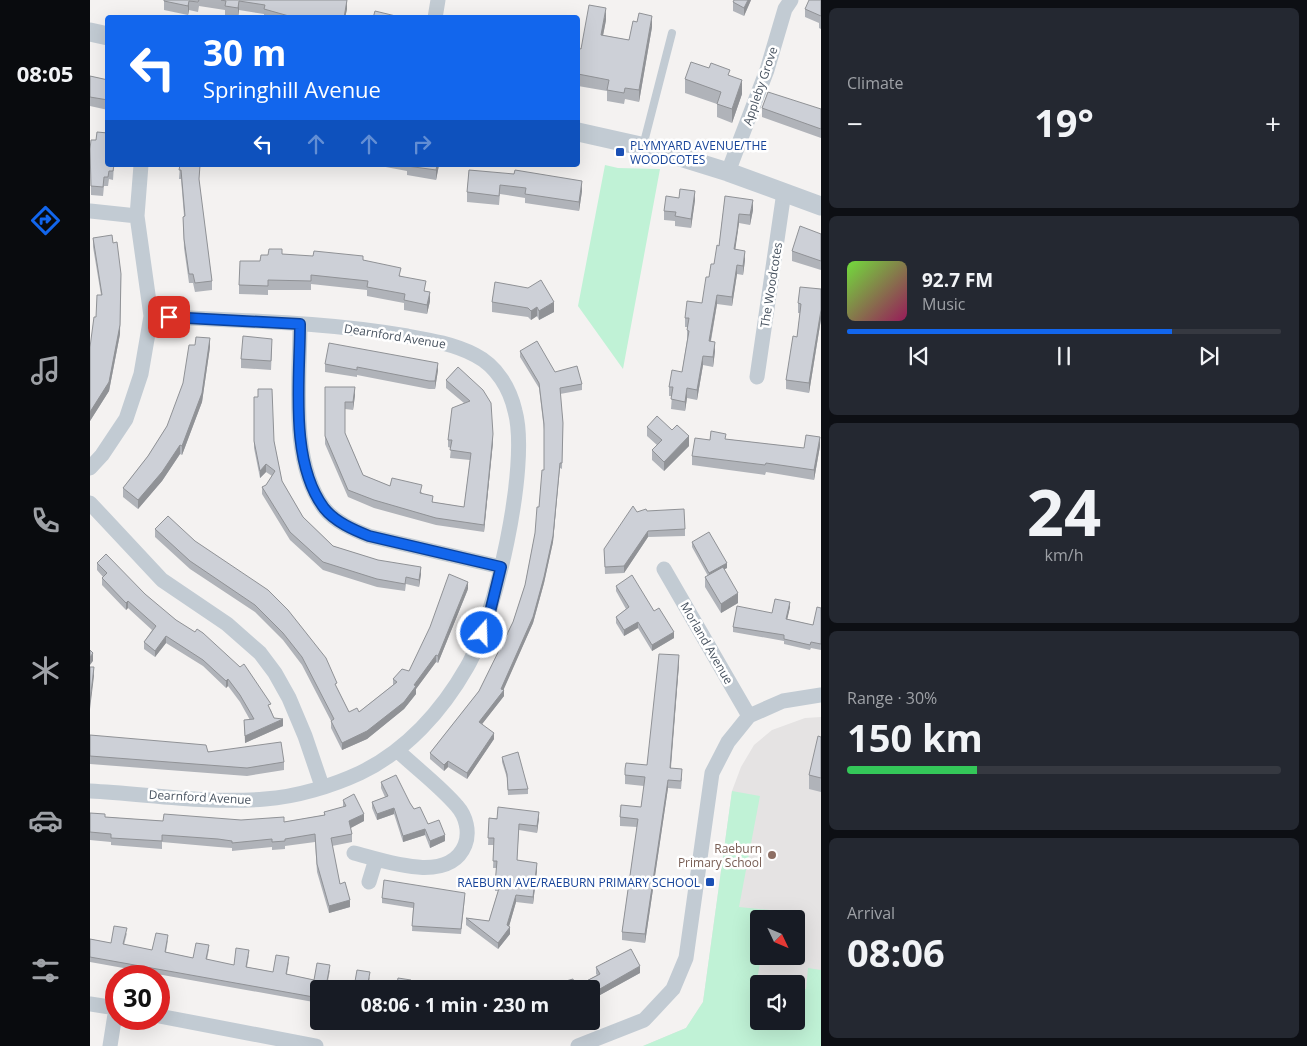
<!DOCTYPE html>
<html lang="en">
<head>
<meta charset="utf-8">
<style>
	body { margin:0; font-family:"Open Sans",sans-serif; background:#242831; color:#f1f3f6; height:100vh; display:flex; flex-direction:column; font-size:19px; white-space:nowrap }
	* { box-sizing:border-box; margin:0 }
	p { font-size:16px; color:#9ea1a6 }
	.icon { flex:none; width:28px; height:28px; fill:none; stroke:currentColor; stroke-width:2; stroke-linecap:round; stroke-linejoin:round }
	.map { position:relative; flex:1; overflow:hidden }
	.side { display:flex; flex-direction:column; gap:8px; padding:8px; background:#0d0f14; width:486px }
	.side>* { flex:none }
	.hud { position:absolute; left:15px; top:15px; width:475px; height:152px; border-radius:5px; box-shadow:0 5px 20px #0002; background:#1266ed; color:#fff; overflow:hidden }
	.needle { width:32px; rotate:134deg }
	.controls { position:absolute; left:660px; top:910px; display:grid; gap:10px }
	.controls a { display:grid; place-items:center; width:55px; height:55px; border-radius:5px; background:#171b24; box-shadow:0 5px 20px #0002; font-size:25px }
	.speed { position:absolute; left:15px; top:965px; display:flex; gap:10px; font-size:25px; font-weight:700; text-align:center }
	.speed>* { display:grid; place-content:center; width:65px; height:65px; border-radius:50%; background:#171b24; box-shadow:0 5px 20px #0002; line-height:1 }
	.speed .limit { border:8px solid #d22; background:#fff; color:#111 }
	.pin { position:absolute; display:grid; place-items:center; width:42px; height:42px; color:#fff; margin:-21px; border-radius:10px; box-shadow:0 2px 8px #0006 }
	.me { position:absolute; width:55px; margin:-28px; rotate:20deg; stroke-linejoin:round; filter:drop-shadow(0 0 4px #0008) }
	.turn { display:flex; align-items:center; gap:18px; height:105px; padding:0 15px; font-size:22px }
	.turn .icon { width:65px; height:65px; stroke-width:2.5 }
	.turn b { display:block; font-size:35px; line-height:42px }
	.lanes { display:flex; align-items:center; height:48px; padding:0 15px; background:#0003; justify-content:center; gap:25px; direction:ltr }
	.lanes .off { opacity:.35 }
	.big { font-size:38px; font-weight:700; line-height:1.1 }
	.side .tile { flex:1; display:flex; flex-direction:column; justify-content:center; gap:8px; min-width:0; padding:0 18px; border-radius:8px; background:#242831 }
	.side .dial { align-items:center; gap:0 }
	.dial b { font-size:65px; line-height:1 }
	.song { display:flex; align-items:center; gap:15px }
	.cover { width:60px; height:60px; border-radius:8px; background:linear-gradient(135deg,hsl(100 70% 55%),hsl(330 70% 35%)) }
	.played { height:5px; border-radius:2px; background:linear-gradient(90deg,#1266ed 75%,#363941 75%) }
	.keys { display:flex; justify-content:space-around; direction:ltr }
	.heat { display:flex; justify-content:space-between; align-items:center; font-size:28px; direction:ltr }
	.charge { height:8px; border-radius:4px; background:linear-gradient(90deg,#34c759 30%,#363941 0) }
	.trip { position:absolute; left:220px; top:980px; width:290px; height:50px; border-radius:5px; background:#171b24; box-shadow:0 5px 20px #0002; font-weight:700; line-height:50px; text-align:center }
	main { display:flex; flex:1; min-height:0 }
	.tab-bar { display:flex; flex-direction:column; width:90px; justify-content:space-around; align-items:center; background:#090b0e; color:#9ea1a6 }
	.tab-bar .icon { width:35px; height:35px }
	.tab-bar .on { color:#1266ed }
	.tab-bar b { font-size:22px; color:#f1f3f6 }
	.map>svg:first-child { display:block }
	.education { fill:#e5e3e3; fill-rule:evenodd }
	.green { fill:#c0f2d6 }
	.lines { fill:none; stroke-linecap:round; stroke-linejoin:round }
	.service { stroke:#c2cbd3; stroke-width:8 }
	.minor { stroke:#c2cbd3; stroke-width:15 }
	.tertiary { stroke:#c2cbd3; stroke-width:19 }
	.wall { fill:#b0b3b9 }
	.shaded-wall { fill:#909296 }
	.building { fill:#cdd0d7; stroke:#909296 }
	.route-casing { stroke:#0c429a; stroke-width:12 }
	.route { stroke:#1266ed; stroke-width:9 }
	.transit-dot { fill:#1a4fb4; stroke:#fff; stroke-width:2 }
	.education-dot { fill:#8d6e63; stroke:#fff; stroke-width:2 }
	.labels { text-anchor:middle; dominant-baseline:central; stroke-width:5; stroke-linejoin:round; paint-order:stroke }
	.street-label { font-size:12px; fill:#485360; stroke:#fff }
	.transit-label { font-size:12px; fill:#164399; stroke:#fff; text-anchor:start }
	.education-label { font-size:12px; fill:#785e54; stroke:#fff; text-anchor:end }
</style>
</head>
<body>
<main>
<nav class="tab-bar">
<b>08:05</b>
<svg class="icon on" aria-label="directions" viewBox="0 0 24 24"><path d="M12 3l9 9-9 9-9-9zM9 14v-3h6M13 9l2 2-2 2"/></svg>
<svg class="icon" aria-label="music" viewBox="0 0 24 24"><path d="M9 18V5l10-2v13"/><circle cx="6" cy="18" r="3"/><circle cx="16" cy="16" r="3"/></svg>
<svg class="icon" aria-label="phone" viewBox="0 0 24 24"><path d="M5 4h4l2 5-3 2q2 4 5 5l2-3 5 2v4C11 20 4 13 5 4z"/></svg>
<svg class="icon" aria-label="climate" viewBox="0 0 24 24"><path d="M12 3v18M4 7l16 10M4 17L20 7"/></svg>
<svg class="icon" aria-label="car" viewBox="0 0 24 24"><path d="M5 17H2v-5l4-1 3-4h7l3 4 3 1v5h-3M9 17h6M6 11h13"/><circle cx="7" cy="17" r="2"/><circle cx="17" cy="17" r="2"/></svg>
<svg class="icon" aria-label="filters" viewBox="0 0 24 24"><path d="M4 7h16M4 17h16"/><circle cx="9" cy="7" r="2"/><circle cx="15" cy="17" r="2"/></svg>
</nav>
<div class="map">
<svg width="731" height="1046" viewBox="0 0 731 1046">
	<rect width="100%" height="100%" fill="#f4f2f1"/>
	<path class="education" d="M731 717V1046H553L596 1028 613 1002 642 791 651 767 664 745 682 730 715 718ZM669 919H706V956H669ZM669 984H706V1021H669Z"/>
	<path class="green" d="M515 165 528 168 570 169 533 369 488 306Z
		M642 791 670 796 649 907 680 910 679 919H669V956H671L667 981 682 984H669V1021H706V988L716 989 718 968 731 970V1046H553L596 1028 613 1002Z"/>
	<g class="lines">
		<path class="service" d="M553 146 582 33"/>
		<path class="minor" d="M345 18 348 0
			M638 172 677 70 695 9 701 0
			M0 211 47 216
			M210 324C210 380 199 461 234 508 245 522 264 530 279 536L411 567
			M667 377 694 192
			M0 468 12 455 36 419 51 374 61 316 47 216 51 165
			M0 503 72 580 137 624 170 653 185 673 199 698 215 736 232 786
			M574 569 659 716
			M0 791C58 794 117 804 175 799 206 797 242 786 270 773 316 751 352 711 377 667 405 618 440 465 425 411 420 389 407 366 385 355 364 344 340 340 317 336 233 321 146 321 61 316
			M264 853C295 861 359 885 375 845 380 832 376 816 367 806 350 786 327 769 308 751
			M279 882 286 859
			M0 1004 26 1008 20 1046
			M69 1016 226 1046
			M488 1046 554 1020 583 989 596 958 622 773 638 742 659 716 693 701 731 695"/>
		<path class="tertiary" d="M0 32 18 36
			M488 132 564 149 638 172 731 206"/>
	</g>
	<path class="wall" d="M74 0H257V9L255 18H174V14L149 10 148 17 135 15V10L109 6 108 12 99 10 98 15 74 10Z
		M661 0 654 16 643 11V2Z
		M731 0V29L729 28V23L715 17V9Z
		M516 20 513 35 539 40 562 27 549 102 535 99 534 104 517 101V91L488 86V48L491 49Z
		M0 76 18 80V110L0 106Z
		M640 76 652 94 642 123 627 117V104L595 93V79Z
		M672 108 731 109V138L672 117Z
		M0 149 18 165H24L23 180 19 179 18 186H14L13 196 1 195Z
		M90 165 109 182 122 281V290L105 292 103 283H99L94 248 93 217 94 216 91 179H89Z
		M285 165H349L346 180 317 175V171Z
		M379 170 492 191 489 211 435 203V198L410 194 409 205 377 202V192Z
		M635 196 663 210 660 225 649 223 645 249 655 260 653 275 647 274 642 306 627 304 621 341 625 351 623 367 613 365 607 400 597 398 595 411 581 409 582 396H579V387L592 372 597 340V327H595V318L612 303 619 277 624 264 629 246Z
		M605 200 601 228 585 226V221L574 220V211Z
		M731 234V270L702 261V251Z
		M3 238 30 334 19 391 0 421V347L11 295 3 247Z
		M192 254 273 260 311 276 335 291 340 301 337 314 314 310V303L277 296V290L221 284V290H178V295L149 294V285L170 261 178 255Z
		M405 282 464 312 449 320 447 316 441 320 438 317 402 312V302Z
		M731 289V319L719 393 696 389V380L707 337 710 313H708V303Z
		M120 347 112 402 92 455 90 454 72 481 48 509 33 497V488L58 456 77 426Z
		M182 348 181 370 151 368V359Z
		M430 351 465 372 492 384V390L470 394 473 423 472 469 470 468 463 542 454 583 443 623 413 690 414 696 392 724 404 739 377 779 358 767 354 771 340 759V753L389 691 423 622 435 585 445 533 454 470V430L449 388 430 357Z
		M235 364 348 370 345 389H339L267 375V377L235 372Z
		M368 367 403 442 394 532 346 525 284 508 258 497 235 444V387L265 395 263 410 255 409V433L273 475 300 486 332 492 331 494 343 502 374 507 380 460 360 458 361 448 358 447V440L374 403 356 388V380Z
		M164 397 184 441 192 481 213 517 243 546 331 574 329 587 316 584 315 591 287 587 233 570 200 540 172 494V487L176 485 182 476 176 472 170 478 164 448Z
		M557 427 599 446 574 471 562 460V450L567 445 557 436Z
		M636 439 714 448 730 446 724 480 676 472 675 475 602 465V456L620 440Z
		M557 511 595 529V536L558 537 534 573 515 574 514 549 547 512Z
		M78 516 247 688 259 712H269L303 685V679L319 671 378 589 348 663 346 662 326 689V694L314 709 277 739 252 750 241 728V721L212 665 193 640 165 612 100 569 65 537V529Z
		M602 542 637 568 634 569 648 603 631 613 615 587V577L618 576 602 547Z
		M7 563 55 594 181 710 184 718 193 726 155 743 154 720H160L150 702 138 686 136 688 113 666 76 643 65 657 54 649V642L62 630 38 608 36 610 12 585V578L13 577 7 570Z
		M526 586 564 611 584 638 562 651 548 628 534 636 526 623V617L536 609 526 591Z
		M700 607 697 619 723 625 731 608V650L721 648 720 650 694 644V641L643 632V627Z
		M589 664 581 768 592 778 591 789 578 788 555 943 532 940V932L547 827 530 826V817L551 807 554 786 535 784V775L557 765Z
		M0 735 194 762V770L157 776 0 764Z
		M731 737V792L719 789V775Z
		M412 757 438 789V794L418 795 417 778 412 762Z
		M291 782 320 803 324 809 338 824 355 841 340 848 335 835 313 842 304 814 287 820 282 808V802L295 797 291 788Z
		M253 800 274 821 260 828 262 834V842L242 846 250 884 260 907 239 913 227 872 225 842 195 846V849L182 850V847L142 851V848L128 847 72 842V849L21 845V842L0 840V813L15 817 73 821 151 820 194 822 234 815V812L253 807Z
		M399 818H449L447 833 429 830 427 860 447 870 443 904 426 902 419 926 420 934 408 949 376 925V918L399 921 408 891H405L407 868H403L404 845H398Z
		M375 897 371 934 322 931 323 908 292 903V898Z
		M37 933 34 945 62 950 78 940 76 952 103 958 119 949 117 960 144 965 159 955 157 967 183 972 199 962 197 974 224 980 240 970 238 981 264 987 280 977 278 988 229 989V1003L0 962V939L21 943Z
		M506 967 550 973 501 1000V989L485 987 507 975 506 974Z
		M329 1021H342L341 1023Z
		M374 1021H384V1023Z"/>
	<path class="shaded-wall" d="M257 0V9L255 18H254Z
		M658 0H661L654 16V8Z
		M99 1V10L98 15V6Z
		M149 1V10L148 17V8Z
		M516 8V20L511 46V35Z
		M562 16V27L549 102V90Z
		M652 80V94L642 123V109Z
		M347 165H349L346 180V170Z
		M492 181V191L489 211V202Z
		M605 191V200L601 228V219Z
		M663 200V210L660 225V215Z
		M649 214V223L644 259V249Z
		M655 251V260L653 275V266Z
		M647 265V274L642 306V297Z
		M31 274 30 334 19 391 0 421V412Z
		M340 292V301L337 314V305Z
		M627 295V304L619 350V341Z
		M464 302V312L449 320V311Z
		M447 307V316L441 320V311Z
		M731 310V319L719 393V383Z
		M120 338V347L112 402 92 455V446Z
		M625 342V351L623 367V357Z
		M613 356V365L607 400V390Z
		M348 363V370L345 389V381Z
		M265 387V395L263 410V402Z
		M597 388V398L595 411V402Z
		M403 434V442L394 532V525Z
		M599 436V446L574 471V462Z
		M730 437V446L724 480V470Z
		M90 445V454L72 481 48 509V500Z
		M470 463 463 542 454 583 443 623 413 691 414 690V696L389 728V722L411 689Z
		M176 464V472L170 478V471Z
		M558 531V537L534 573V566Z
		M637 563V568L619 577V573Z
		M331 567V574L329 587V580Z
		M378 582V589L348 663V656Z
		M648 593V603L631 613V604Z
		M38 601V608L36 610V603Z
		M700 602V607L696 625V619Z
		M548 622V628L534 636V630Z
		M584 632V638L562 651V645Z
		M76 636V643L65 657V651Z
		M3 653V661L0 665V657Z
		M346 655V662L326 689V694L314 709 277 739 252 750V743L324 685Z
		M589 655V664L580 776V768Z
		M4 667V676L0 709V701Z
		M138 679V686L136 688V681Z
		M193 719V726L155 743V736Z
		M404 733V739L377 779V773Z
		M358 761V767L354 771V765Z
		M578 780V788L555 943V934Z
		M304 808V814L287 820V814Z
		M449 812V818L447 833V826Z
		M274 814V821L259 829V821Z
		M335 829V835L313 842V836Z
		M355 835V841L340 848V841Z
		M447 863V870L443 904V897Z
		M426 895V902L418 930 420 927V934L408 949V943L417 925Z
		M260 900V907L239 913V906Z
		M550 966V973L501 1000V994Z"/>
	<path class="building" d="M74 0H109L108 2 99 1 98 6 74 1Z
		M131 0H257L254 18H206L174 9 175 5 149 1 148 8 135 6 136 1Z
		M644 0H658L654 8 643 2Z
		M719 0H731V16L715 9Z
		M499 5 516 8 511 35 539 40 543 21 547 22 549 13 562 16 549 90 535 88 534 93 517 90 519 80 488 74V48L491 49Z
		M285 11 314 18H283Z
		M359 16 367 18H358Z
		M601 62 619 68 621 63 640 70 638 75 652 80 642 109 627 104 631 92 595 79Z
		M0 76 18 80V100L0 97Z
		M678 92 731 109V129L672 108Z
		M7 132 18 133V165H24L23 171H19L18 177H14L13 187 1 186 0 149 1 140H6Z
		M90 165H110L109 179 122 281 105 283 103 274H99L94 239 93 217 95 216 91 170H89Z
		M317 165H347L346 170 317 166Z
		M379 170 424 174 425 170 492 181 489 202 435 194 436 188 410 185 409 196 377 192Z
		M590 189 605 191 601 219 585 216 586 212 574 211 576 196 589 198Z
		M635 196 663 200 660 215 649 214 647 231 644 249 655 251 653 266 647 265 642 297 627 295 619 341 625 342 623 357 613 356 607 390 597 388 595 402 581 399 583 387H579L582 370 592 372 599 331 597 330 599 318H595L597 301 612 303 616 277H619L621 264H624L627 245 629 246Z
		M710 226 731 234V261L702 251Z
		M22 235 23 243 27 242 31 274 30 325 19 382 0 412V347L4 317H6L7 295H12L3 238Z
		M179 249H192V254L223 256 224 251 273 256V260L311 268 309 276 336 281 334 291 340 292 337 305 314 300 315 294 277 287 278 281 221 275V281L178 280V286L149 285 150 261H170L171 255H178Z
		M451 280 464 302 449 311 447 307 441 311 438 308 402 302 405 282 438 288Z
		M710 287 731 289V310L719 383 696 380 703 336 707 337 711 304 708 303Z
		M153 336 182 339 181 361 151 359Z
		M106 337 120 338 112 393 92 446 90 445 72 472 48 500 33 488 58 456 77 426 93 383 99 345H105Z
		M447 341 465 372 487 366 492 384 470 388 473 423 472 463H470L463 536 454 577 443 617 411 689 414 690 389 722 404 733 377 773 358 761 354 765 340 753 389 691 423 622 435 585 445 533 447 507H449L452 470H454V424L449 383 430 351Z
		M239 343 348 363 345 381H339L267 367V370L235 364Z
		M368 367 393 390 401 403 403 434 394 525 346 518 284 500 258 490 235 436V387H265L263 402H255V433L273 475 300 486 302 478 332 485 330 493 343 496 342 502 374 507 381 453 360 450 362 440H358L362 408 380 401 356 380Z
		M168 389H182L184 441 192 481 213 517 243 546 288 560 331 567 329 580 316 577 315 584 287 579 233 562 200 532 172 487 176 485 185 471 176 464 170 471 164 441V397H168Z
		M567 416 582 430 587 425 599 436 574 462 562 450 572 440 557 427Z
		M621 431 636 434 635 439 714 448 716 435 730 437 724 470 676 463 675 465 602 456 605 438 620 440Z
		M543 506 547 512 556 509 557 511 594 509 595 529 558 531 534 566 515 567 514 549Z
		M78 516 105 541 178 590 198 610 236 658 247 683 245 684 259 712 267 708 269 712 307 682 303 679 312 669 319 671 340 627 359 574 378 582 348 656 346 655 324 685 326 686 314 702 277 731 252 743 241 721 244 719 212 657 193 633 165 605 100 561 65 529Z
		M619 532 637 563 619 573 602 542Z
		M16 554 55 594 86 620 105 632 107 629 113 633 150 667 154 664 181 704 178 705 184 718 193 719 155 736 154 720 164 719 150 695 138 679 136 681 113 660 76 636 65 651 54 642 66 626 38 601 36 603 12 578 17 573 7 563Z
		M633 567 648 593 631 604 615 577Z
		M542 575 564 611 569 608 584 632 562 645 548 622 534 630 526 617 539 607 526 586Z
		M685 599 700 602 696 619 723 625 727 607 731 608V644L721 642 720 645 694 639V635L643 627 647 606 682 613Z
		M0 650 3 653 0 657Z
		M569 654 589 655 580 768 592 769 591 781 578 780 555 934 532 932 548 819 530 817 531 805 551 807 555 777 535 775V769L536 763 557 765Z
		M0 667H4L0 701Z
		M0 735 116 745 118 752 191 742 194 762 157 768 0 756Z
		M728 736 731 737V778L719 775Z
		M428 752 438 789 418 790 417 774 412 757Z
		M306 775 320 803 324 809 330 807 338 824 349 820 355 835 340 841 335 829 313 836 304 808 287 814 282 802 298 796 291 782Z
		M264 794 274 814 259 821 262 834 241 838 250 884 255 882 260 900 239 906 227 864 225 834 195 839V841L182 842V839L142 843V841L128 839 72 835V841L21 838V834L0 832V813L15 814V817L73 821 74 814 151 820 194 817V822L235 815 234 812 256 806 253 800Z
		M408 807 449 812 447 826 429 824 427 860 447 863 443 897 426 895 417 925 420 927 408 943 376 918 399 921 410 885 405 884 407 861H403L404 838H398L399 818 407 819Z
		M294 880 375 893 371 929 322 926 324 903 292 898Z
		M24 926 37 928 33 944 62 950 66 933 78 935 75 952 103 958 106 943 119 945 116 959 144 965 146 948 159 950 156 967 183 972 186 955 199 957 196 974 224 980 227 963 240 965 237 981 264 987 267 970 280 972 277 988 281 989H229V998L0 957V939L21 943Z
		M541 949 550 966 501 994V989H448L483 979 485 987 510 974 506 967Z
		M308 978 321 980 319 989H306Z
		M348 986 362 989H347Z"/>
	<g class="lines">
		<g class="route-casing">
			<path id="route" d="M79 317 210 324C210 380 199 461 234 508 245 522 264 530 279 536L411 567 399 616 392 633"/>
		</g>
		<use href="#route" class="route"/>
	</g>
	<g class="transit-dot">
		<rect x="525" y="147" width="10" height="10" rx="2.5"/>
		<rect x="615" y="877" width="10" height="10" rx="2.5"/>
	</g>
	<circle class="education-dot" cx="682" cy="855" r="5"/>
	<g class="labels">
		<g class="street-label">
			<text transform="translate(670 86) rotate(-71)">Appleby Grove</text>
			<text transform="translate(681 285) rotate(-81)">The Woodcotes</text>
			<text transform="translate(305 336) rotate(9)">Dearnford Avenue</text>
			<text transform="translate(617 643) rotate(60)">Morland Avenue</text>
			<text transform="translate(110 797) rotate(3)">Dearnford Avenue</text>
		</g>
		<g class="transit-label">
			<text x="540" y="145">PLYMYARD AVENUE/THE<tspan x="540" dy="14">WOODCOTES</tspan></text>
			<text x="610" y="882" text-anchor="end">RAEBURN AVE/RAEBURN PRIMARY SCHOOL</text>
		</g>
		<g class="education-label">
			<text x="672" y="848">Raeburn<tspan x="672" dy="14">Primary School</tspan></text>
		</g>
	</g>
</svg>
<div class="controls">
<a><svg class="needle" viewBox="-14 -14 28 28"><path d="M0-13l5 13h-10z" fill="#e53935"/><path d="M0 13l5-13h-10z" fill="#9ea1a6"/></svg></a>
<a><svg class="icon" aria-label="sound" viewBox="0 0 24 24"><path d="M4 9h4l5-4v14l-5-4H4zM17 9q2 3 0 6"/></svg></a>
</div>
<div class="speed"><div class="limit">30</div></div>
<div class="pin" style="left:79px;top:317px;background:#d93025"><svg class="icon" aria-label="arrive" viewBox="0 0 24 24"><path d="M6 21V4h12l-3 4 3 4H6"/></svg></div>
<svg class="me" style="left:392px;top:633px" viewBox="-20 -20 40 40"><circle r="17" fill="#1266ed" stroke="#fff" stroke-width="3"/><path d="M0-11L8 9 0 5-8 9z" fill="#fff"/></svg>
<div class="trip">08:06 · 1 min · 230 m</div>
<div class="hud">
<div class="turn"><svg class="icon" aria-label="left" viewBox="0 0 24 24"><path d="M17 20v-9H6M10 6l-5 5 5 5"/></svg><div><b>30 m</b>Springhill Avenue</div></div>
<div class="lanes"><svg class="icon" aria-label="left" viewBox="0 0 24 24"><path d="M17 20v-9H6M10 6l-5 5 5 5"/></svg><svg class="icon off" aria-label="ahead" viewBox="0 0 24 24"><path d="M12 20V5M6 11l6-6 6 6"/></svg><svg class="icon off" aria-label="ahead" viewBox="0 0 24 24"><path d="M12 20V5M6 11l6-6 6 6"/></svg><svg class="icon off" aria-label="right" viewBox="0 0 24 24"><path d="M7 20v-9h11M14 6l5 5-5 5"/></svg></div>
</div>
</div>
<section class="side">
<div class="tile"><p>Climate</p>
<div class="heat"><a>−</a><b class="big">19°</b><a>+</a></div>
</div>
<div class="tile">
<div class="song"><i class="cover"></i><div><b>92.7 FM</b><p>Music</p></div></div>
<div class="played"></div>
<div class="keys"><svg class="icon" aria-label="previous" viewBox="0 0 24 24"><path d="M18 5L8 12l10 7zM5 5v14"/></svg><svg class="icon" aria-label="pause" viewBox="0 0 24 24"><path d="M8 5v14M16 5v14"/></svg><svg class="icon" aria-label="next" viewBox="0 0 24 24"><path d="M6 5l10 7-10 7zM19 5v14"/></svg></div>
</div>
<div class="tile dial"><b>24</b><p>km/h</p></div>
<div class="tile"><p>Range · 30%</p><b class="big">150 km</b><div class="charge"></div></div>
<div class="tile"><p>Arrival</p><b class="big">08:06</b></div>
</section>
</main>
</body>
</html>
